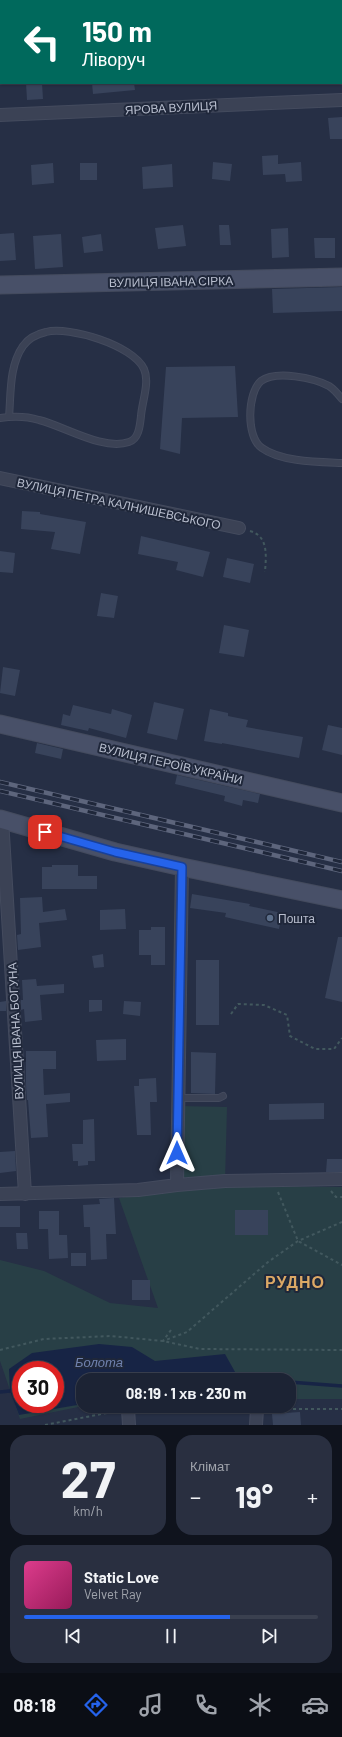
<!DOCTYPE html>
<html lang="uk">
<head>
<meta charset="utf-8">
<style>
	body { margin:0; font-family:Barlow,sans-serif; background:#292f40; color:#f1f3f6; height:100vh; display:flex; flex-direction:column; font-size:15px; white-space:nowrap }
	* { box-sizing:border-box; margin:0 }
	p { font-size:13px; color:#a0a4ac }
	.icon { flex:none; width:22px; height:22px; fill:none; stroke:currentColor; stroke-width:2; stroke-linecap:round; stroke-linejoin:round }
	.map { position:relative; height:1425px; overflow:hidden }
	.side { display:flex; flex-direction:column; gap:10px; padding:10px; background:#0f131d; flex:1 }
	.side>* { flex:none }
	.hud { position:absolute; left:0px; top:0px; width:342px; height:84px; box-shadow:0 1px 3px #0004,0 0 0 1px #3a404f; background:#00695c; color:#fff; overflow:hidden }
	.speed { position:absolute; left:12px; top:1361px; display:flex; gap:8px; font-size:20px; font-weight:700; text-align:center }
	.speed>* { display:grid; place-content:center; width:52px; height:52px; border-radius:50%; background:#1c2334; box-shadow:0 1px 3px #0004,0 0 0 1px #3a404f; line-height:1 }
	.speed .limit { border:6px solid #d22; background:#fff; color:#111 }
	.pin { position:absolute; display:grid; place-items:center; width:34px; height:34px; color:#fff; margin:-17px; border-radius:8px; box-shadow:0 2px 6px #0006 }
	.me { position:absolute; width:44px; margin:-22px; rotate:0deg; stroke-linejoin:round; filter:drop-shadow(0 0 3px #0008) }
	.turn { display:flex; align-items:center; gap:14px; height:84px; padding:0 16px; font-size:18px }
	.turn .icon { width:52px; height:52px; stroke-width:2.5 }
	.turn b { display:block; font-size:28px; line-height:34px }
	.big { font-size:30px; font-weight:700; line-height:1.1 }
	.side .widget { flex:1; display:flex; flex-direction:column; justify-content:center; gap:6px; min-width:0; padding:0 14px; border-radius:16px; background:#292f40 }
	.side .dial { align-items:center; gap:0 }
	.dial b { font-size:52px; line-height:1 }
	.song { display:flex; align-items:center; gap:12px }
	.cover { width:48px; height:48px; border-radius:6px; background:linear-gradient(135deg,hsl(330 70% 55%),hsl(330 70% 35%)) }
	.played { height:4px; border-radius:2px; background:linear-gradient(90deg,#2563eb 70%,#3a404f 70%) }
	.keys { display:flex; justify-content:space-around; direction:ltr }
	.heat { display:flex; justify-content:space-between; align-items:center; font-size:22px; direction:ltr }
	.side .tiles { flex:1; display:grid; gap:10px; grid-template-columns:1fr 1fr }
	.widget:last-child { grid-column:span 2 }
	.trip { position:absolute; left:76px; top:1373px; width:220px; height:40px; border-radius:16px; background:#1c2334; box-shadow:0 1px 3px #0004,0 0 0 1px #3a404f; font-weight:700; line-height:40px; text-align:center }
	.tabs { display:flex; height:64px; justify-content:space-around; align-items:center; background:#0b0e15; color:#a0a4ac }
	.tabs .icon { width:28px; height:28px }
	.tabs .selected { color:#2563eb }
	.tabs b { font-size:18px; color:#f1f3f6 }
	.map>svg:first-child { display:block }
	.green { fill:#283f46; fill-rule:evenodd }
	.water { fill:#172445; fill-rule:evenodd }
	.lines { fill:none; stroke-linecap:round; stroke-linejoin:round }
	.stream { stroke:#172445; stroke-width:3.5 }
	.building { fill:#38435b }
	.lane-casing { stroke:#444b5e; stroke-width:8 }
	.street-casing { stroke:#444b5e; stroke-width:14 }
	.secondary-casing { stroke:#444b5e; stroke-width:19 }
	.path { stroke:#42585e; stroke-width:2; stroke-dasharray:3 3; stroke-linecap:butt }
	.lane { stroke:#3b4255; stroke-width:6 }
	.street { stroke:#3b4255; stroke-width:12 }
	.secondary { stroke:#485068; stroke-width:17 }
	.rail-casing { stroke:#5d657c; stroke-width:4.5 }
	.rail { stroke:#1f273a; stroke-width:3; stroke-dasharray:9; stroke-linecap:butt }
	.route-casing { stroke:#184099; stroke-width:10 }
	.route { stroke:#2563eb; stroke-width:7 }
	.service-dot { fill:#5c6f8a; stroke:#1f273a; stroke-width:1.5 }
	.labels { text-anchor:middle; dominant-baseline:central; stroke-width:4; stroke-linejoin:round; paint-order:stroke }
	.street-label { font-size:12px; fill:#b8bece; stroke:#1f273a }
	.poi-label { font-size:12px; fill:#b8bece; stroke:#1f273a; text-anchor:start }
	.water-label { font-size:13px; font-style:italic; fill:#7082ae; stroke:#1f273a }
	.district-label { font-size:16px; font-weight:bold; letter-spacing:1px; fill:#dca865; stroke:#1f273a }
</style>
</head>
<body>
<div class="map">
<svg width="342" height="1425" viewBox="0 0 342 1425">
	<rect width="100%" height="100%" fill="#262f45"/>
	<path class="green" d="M178 1106 227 1107 225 1181 177 1185Z
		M249 1186 342 1187V1399H289V1380H83V1406L20 1419 0 1361V1260L44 1271 110 1303 158 1308 119 1198 191 1188ZM21 1370H55V1404H21Z"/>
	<path class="water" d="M99 1344 132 1347 155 1361 225 1354 239 1379 238 1380H83V1404L19 1415 10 1391 9 1369 32 1353ZM21 1370H55V1404H21Z"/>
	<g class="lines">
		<path class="stream" d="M239 1379 257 1380
			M289 1382 342 1386
			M0 1392 10 1391"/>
	</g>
	<path class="building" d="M26 83H42L43 99 27 100Z
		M92 83H134L135 90 93 94Z
		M342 117V139H330L328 118Z
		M278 155V164L301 162 302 181 286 182 285 174 263 175 262 156Z
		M213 162 232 164 230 181 212 179Z
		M53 163 54 183 32 185 31 165Z
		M80 163H97V180H80Z
		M172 164 173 187 143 189 142 167Z
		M183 225 186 246 158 249 155 228Z
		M219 225H229L231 245H220Z
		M288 228 289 257 272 258 271 229Z
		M14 233 16 260 0 261V234Z
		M61 234 63 267 35 269 33 236Z
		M101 234 103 251 84 253 82 237Z
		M314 238H335V258H315Z
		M342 287V311L273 313 272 289Z
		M235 366 238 417 182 418 180 454 160 449 166 367Z
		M22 511 40 512V514L86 522 80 554 51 549 55 532 21 529Z
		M141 536 210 552 203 577 176 570 178 562 138 554Z
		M0 551 15 553 13 573 0 572Z
		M227 558 254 564 250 583 223 577Z
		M101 593 118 596 114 618 97 616Z
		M224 625 249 630 244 657 219 653Z
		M3 667 20 670 15 696 0 693Z
		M154 702 184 709 177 740 147 733Z
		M73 705 111 714 112 709 132 715 126 738 89 728 88 731 61 725 63 714 70 716Z
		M210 709 228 713V716L248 720 246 727 303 737 299 758 222 743V744L204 741Z
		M328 725 342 728V755L322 750Z
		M37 743 63 749 61 759 35 753Z
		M177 775 260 794 258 803 243 800 242 806 224 801 225 796 175 784Z
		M52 865H78V876H97V889H42V867H52Z
		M192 894 250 904 249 906 282 913 279 929 225 917 226 913 190 908Z
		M42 897 43 912 65 909 67 920 39 923 41 947 18 950 17 935 21 934 20 898Z
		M125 909 126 929 100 930V910Z
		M151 927H165V965H151V955H139V930H151Z
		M338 937H342V1002L325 998Z
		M103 954 104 967 94 968 92 956Z
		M196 960H219V1025H196Z
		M36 979 37 986 64 984V993L40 995 42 1020 25 1022 24 1009 21 1010V1000H23L22 980Z
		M89 1000H102V1011L89 1012Z
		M6 1001V1011H0V1002Z
		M124 1001 141 1002 140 1016 123 1014Z
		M126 1039V1060L97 1061 96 1040Z
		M26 1051H56V1069H43L44 1095 70 1093V1102L46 1104 48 1137 31 1138 28 1100H27L26 1085Z
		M191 1052 216 1053 215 1094 191 1093Z
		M156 1078 157 1102H150L151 1135H137L134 1086H139V1079Z
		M324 1103V1119L269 1120V1104Z
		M94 1119 95 1161H88V1165L78 1166V1161H73L72 1144H83V1120Z
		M15 1151 16 1171 0 1173V1152Z
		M327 1159H342V1172H326Z
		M114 1198 116 1234H106L107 1259 91 1260 90 1227H84L83 1205 100 1204 99 1199Z
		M0 1206H20V1227H0Z
		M235 1210H268V1235H235Z
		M39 1211H59V1235H67L68 1258 49 1259 48 1229H39Z
		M16 1233H27L28 1249H17Z
		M71 1253H86V1266H71Z
		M132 1280H150V1300H132Z
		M300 1412 301 1425H273L272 1414Z"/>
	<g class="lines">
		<g class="lane-casing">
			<path id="lane" d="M342 399C338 394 334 389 329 386 314 378 276 370 261 381 247 393 246 438 262 448 281 462 319 462 342 463
				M0 418C13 416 26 416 39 420 64 426 103 451 129 442 139 439 140 425 141 416 142 402 150 382 144 369 133 345 69 326 46 332 37 334 28 339 23 346 9 366 11 394 9 417
				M178 1098H219L223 1096"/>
		</g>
		<g class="street-casing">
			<path id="street" d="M0 115 342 100
				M0 478 239 528
				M2 819 25 1194
				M177 1185 182 867
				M0 1194 138 1190 177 1185 225 1181 342 1179
				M128 1409 129 1425
				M256 1425 257 1409"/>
		</g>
		<g class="secondary-casing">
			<path id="secondary" d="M0 285 342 277
				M0 724 342 803
				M0 819 115 852 182 867 342 900"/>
		</g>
		<path class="path" d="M250 531C269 536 266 557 265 572
			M231 1014 238 1004 264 1005 287 1015 290 1036 315 1049H334L342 1038
			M331 1191 336 1197H342
			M278 1192 298 1241 342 1265
			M171 1330 163 1341 187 1332 268 1262 298 1241 342 1222
			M0 1350 44 1339 111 1336 163 1341 200 1349 342 1350
			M139 1409H245
			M269 1409H342
			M45 1425 117 1411"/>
		<use href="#lane" class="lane"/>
		<use href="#street" class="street"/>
		<use href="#secondary" class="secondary"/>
		<g class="rail-casing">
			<path id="rail" d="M0 782 342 862
				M0 791 342 871"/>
		</g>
		<use href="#rail" class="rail"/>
	</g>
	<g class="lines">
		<g class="route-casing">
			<path id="route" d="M45 832 115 852 182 867 177 1153"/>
		</g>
		<use href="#route" class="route"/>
	</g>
	<circle class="service-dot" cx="270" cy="918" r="4"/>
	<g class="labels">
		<g class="street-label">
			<text transform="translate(171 107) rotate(-3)">ЯРОВА ВУЛИЦЯ</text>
			<text transform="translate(171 281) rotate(-1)">ВУЛИЦЯ ІВАНА СІРКА</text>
			<text transform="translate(119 503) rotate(12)">ВУЛИЦЯ ПЕТРА КАЛНИШЕВСЬКОГО</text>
			<text transform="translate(171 763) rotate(13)">ВУЛИЦЯ ГЕРОЇВ УКРАЇНИ</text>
			<text transform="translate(15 1031) rotate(-93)">ВУЛИЦЯ ІВАНА БОГУНА</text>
		</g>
		<g class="poi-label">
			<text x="278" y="918">Пошта</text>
		</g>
		<g class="water-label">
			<text x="99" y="1362">Болота</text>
		</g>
		<g class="district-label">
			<text x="295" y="1281">РУДНО</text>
		</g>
	</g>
</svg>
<div class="speed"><div class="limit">30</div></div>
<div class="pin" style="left:45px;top:832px;background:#d93025"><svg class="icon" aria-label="arrive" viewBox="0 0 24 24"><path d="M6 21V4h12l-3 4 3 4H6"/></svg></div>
<svg class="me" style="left:177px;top:1153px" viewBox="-20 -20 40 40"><path d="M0-17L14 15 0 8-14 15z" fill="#2563eb" stroke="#fff" stroke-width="4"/></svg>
<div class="trip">08:19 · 1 хв · 230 m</div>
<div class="hud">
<div class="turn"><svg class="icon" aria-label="left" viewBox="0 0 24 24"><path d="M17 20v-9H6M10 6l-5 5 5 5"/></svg><div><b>150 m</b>Ліворуч</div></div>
</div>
</div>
<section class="side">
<div class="tiles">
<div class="widget dial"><b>27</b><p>km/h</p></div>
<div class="widget"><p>Клімат</p>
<div class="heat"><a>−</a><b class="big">19°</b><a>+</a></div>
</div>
<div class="widget">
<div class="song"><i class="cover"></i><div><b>Static Love</b><p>Velvet Ray</p></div></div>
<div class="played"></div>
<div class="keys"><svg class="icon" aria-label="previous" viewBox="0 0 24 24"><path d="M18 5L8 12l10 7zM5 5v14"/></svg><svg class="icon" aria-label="pause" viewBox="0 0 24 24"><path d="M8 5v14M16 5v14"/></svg><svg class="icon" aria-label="next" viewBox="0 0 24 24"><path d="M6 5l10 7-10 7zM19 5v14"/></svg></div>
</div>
</div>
</section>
<nav class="tabs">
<b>08:18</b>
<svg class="icon selected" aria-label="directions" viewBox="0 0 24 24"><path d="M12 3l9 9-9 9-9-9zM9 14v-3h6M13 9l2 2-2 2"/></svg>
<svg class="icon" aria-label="music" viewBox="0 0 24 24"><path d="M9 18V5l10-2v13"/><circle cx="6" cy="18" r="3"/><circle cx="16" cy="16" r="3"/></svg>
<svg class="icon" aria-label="phone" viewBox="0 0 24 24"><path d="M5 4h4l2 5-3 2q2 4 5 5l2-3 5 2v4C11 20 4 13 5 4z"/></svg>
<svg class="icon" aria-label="climate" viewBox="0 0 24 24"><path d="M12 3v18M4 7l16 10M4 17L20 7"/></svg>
<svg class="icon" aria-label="car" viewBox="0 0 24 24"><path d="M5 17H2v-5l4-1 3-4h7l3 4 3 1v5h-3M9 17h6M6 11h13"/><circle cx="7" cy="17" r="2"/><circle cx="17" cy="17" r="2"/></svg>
</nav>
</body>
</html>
